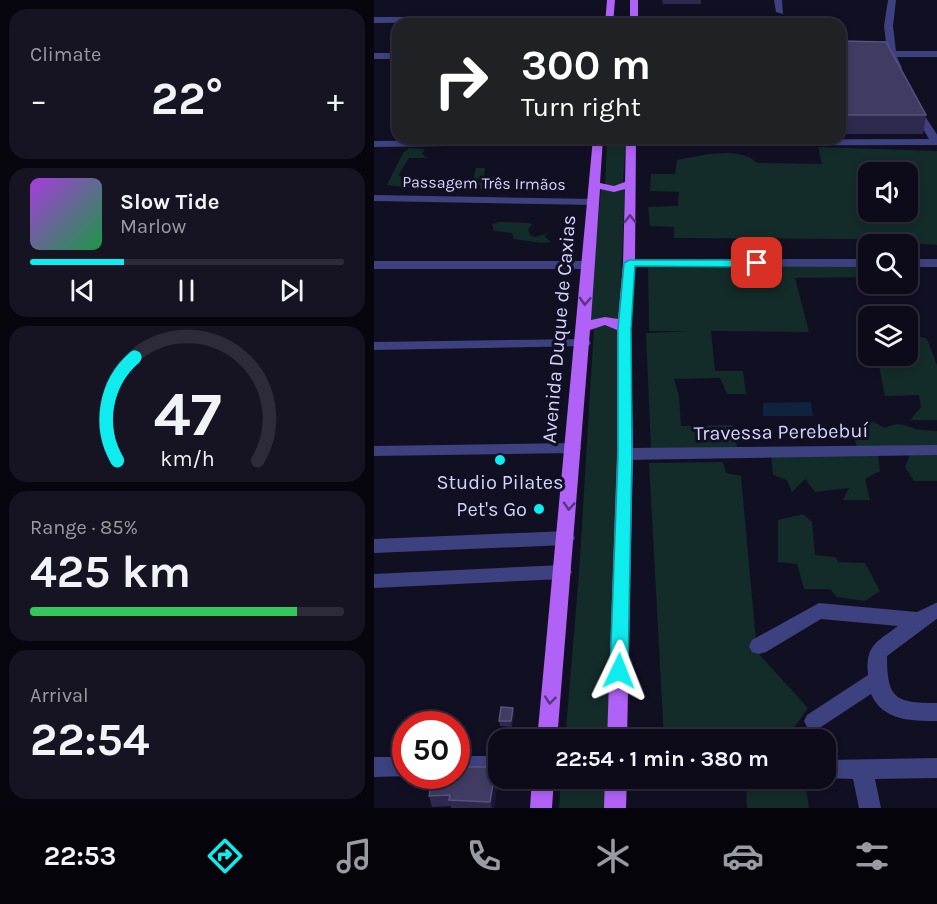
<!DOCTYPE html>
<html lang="en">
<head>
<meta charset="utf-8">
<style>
	body { margin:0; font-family:Karla,sans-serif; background:#161423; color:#f1f3f6; height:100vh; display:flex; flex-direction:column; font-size:22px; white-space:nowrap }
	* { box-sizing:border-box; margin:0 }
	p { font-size:20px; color:#9a9ba2 }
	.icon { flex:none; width:33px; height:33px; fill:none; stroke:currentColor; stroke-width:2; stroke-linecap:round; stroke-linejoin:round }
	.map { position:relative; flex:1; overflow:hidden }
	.drawer { display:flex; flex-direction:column; gap:9px; padding:9px; background:#07060e; width:374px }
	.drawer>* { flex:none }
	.banner { position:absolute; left:18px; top:18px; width:454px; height:126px; border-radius:18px; box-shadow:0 3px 9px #0003,0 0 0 2px #2d2b39; background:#202124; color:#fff; overflow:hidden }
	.tools { position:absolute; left:484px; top:162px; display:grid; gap:12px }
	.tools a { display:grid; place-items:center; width:60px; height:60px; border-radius:12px; background:#0d0b1a; box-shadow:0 3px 9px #0003,0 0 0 2px #2d2b39; font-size:30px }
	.speed { position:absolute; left:18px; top:711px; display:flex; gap:12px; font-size:30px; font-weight:700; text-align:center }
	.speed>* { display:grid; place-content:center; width:78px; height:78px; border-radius:50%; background:#0d0b1a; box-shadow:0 3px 9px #0003,0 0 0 2px #2d2b39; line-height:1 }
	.speed .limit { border:9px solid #d22; background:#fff; color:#111 }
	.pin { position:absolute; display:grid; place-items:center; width:51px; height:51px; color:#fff; margin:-26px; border-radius:12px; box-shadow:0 3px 9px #0006 }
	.me { position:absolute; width:66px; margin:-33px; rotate:2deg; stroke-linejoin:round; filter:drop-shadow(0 0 4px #0008) }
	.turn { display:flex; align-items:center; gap:21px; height:126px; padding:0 30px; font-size:27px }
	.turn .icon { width:78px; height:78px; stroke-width:2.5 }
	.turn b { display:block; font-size:42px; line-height:51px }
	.big { font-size:45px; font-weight:700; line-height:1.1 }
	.drawer .tile { flex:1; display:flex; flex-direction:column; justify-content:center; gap:9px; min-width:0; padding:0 21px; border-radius:18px; background:#161423 }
	.drawer .dial { align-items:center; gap:0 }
	.dial svg { height:156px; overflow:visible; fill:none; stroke:#2d2b39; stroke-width:7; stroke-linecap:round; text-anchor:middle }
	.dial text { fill:#f1f3f6; stroke:none }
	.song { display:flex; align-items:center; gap:18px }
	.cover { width:72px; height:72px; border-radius:9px; background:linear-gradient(135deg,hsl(280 70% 55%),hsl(140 70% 35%)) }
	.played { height:6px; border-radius:3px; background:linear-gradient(90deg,#0eeced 30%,#2d2b39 30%) }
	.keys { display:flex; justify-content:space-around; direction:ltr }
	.heat { display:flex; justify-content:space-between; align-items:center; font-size:33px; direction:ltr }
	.charge { height:9px; border-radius:4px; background:linear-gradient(90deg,#34c759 85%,#2d2b39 0) }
	.trip { position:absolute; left:114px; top:729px; width:348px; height:60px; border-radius:18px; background:#0d0b1a; box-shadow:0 3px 9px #0003,0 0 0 2px #2d2b39; font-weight:700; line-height:60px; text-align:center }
	.tabs { display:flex; height:96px; justify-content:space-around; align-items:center; background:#05040a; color:#9a9ba2 }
	.tabs .icon { width:42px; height:42px }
	.tabs .current { color:#0eeced }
	.tabs b { font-size:27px; color:#f1f3f6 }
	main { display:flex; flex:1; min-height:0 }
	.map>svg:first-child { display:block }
	.green { fill:#132c29; fill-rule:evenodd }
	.water { fill:#0d233e }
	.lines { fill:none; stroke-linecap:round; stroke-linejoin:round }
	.minor { fill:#3d417f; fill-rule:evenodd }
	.major { fill:#b061f6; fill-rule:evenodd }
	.wall { fill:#2e294f }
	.shaded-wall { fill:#1b1735 }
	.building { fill:#3f3b62; stroke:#57537a; stroke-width:1.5 }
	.oneway { stroke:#593481 }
	.route { fill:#0eeced; stroke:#09999a; stroke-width:1.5 }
	.poi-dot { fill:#0eeced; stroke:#110f22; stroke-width:2 }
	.labels { text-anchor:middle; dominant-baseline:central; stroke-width:6; stroke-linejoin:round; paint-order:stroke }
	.far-street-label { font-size:16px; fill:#d4d3fc; stroke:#110f22 }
	.street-label { font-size:20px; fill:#d4d3fc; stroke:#110f22 }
	.poi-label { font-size:20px; fill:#d4d3fc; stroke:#110f22 }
</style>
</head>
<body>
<main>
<section class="drawer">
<div class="tile"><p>Climate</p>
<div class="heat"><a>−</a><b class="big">22°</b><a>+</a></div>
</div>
<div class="tile">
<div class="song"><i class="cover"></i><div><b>Slow Tide</b><p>Marlow</p></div></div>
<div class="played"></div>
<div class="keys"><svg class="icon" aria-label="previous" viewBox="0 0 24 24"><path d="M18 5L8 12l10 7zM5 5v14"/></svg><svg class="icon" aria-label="pause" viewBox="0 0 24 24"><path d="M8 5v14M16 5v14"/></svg><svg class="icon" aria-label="next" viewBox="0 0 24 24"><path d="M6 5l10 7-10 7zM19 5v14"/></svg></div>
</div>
<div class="tile dial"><svg viewBox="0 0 100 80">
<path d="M14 69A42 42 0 1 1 86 69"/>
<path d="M14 69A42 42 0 0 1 23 16" stroke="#0eeced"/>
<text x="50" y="56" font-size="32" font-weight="700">47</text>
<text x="50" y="72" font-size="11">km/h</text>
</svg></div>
<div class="tile"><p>Range · 85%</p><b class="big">425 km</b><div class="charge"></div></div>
<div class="tile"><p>Arrival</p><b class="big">22:54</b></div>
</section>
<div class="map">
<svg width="564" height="808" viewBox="0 0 564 808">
	<rect width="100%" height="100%" fill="#110f22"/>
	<path class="green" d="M233 138H252L249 184 244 187 231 185Z
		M444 147 563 151V245L477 239 300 238V227L276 226 274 207 304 206 305 192 276 191 277 174H301L303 160C325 156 365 145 383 163L448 164ZM495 172H534V212H495Z
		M35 148 51 149 48 154 53 158H35L24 176 44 178 40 188 13 185 29 153Z
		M102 168H111L110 178 124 176 130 183 124 189H121V186H116L115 190 106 189V185L97 186Z
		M227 189H251L245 321 226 318 215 322Z
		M125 222 156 223 158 225 154 229 156 235 161 237 176 233 170 236 177 242 168 243 140 239 138 233 120 231 118 224Z
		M495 265V277L421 278 435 332 337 331 341 371H369L372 394H353L346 378 300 379 305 396 307 426 359 425 363 447 277 449 272 333 317 331H275L274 266Z
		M226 324 237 325 244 330 245 481 234 739 191 740 205 574 220 327Z
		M539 334 553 339 563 365V420H536L547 407 545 395 511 396 503 356H534V350L541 351Z
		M495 420 511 428C522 422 528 424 539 428 545 431 556 430 563 431V446H483L480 438 488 435Z
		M563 453V481H540L531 467 536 454Z
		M397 455H504L506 471 491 479 496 500H469L475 488 441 492 431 479 418 492 413 480 399 475Z
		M349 462 352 473 367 476 383 652 434 708 412 739H290L275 463Z
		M429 514 438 522 441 555 462 557 464 562 491 563 506 591 491 601 463 597 456 589H430L423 564 404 562V520Z
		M187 779H232L231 808H185Z
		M372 789H432L435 808H373Z"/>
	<path class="water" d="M437 402 439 416H389V403Z"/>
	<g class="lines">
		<path class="minor" d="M400 0H408L409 14 402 12Z
			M514 0H522L519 26 522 51H564V57H523L528 68 523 71 518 68 514 57 507 56V52L513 51 510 26Z
			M239 16 240 18 236 21 0 23V17Z
			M425 17 428 18 431 24H423L421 20Z
			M326 18H332L333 24H325Z
			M0 53H24V59H0Z
			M540 103 543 104 564 136V145L257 146 252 143 257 140 555 139 535 106Z
			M24 104V114L16 109Z
			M224 139 228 140V144L0 147V141Z
			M0 195 220 199 226 202 220 205 0 201Z
			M255 259H495V267L251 266 249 263Z
			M534 259H564V267H534Z
			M0 261H213L219 265 213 269H0Z
			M210 339 215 340 217 343 215 346 0 350V342Z
			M199 443 205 444 207 448 205 452 199 453 0 456V446Z
			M564 445V455L251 460 245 458 243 454 245 450 251 448Z
			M192 531 198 533 201 538 198 543 192 545 0 553V539Z
			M189 565 195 567 198 572 195 577 189 579 0 588V574Z
			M564 602V618L513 656C513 700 522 703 564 703V721C537 721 509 721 497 694L447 727 440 730 433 727 430 721 433 715 494 675C491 645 503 642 524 626L447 619 392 652 385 654 378 652 375 646 378 640 445 603 543 612Z
			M82 756H124V776H81Z
			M0 757H32V776H36L0 777Z
			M564 758V778L501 779 507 808H485L479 779 448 778H452V760Z"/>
		<path class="major" d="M233 0H241L239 24H231Z
			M256 0H264V24H256Z
			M219 138H229L226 183 240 186 251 182 252 138H262L261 263 257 329 259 454 253 740H233L243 454V330L231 325 216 330 183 740H163ZM226 189 240 192 251 189 249 263 244 319 231 317 217 320Z
			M158 778H180L178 808H156Z
			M231 778H253L252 808H230Z"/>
	</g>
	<path class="wall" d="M288 0H327V4H289Z
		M466 41 552 115 549 134H466Z
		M140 713 138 727 126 726 125 721Z
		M124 778 120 808H77V806L58 807 55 796Z"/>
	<path class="shaded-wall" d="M139 708 140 713 138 727 137 721Z
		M122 767 124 778 120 808H118L116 802Z"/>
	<path class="building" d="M466 41 512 42 552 115H466Z
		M127 707 139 708 137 721H125Z
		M82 767H122L116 802 75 800 76 795 55 796 59 776H82Z"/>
	<defs><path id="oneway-chevron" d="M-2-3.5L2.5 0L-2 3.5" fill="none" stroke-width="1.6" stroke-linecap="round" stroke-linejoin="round" transform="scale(1.5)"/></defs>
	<g class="oneway">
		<use href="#oneway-chevron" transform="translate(256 219) rotate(-90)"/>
		<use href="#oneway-chevron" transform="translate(211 301) rotate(93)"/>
		<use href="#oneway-chevron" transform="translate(195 506) rotate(94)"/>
		<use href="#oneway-chevron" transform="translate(176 700) rotate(96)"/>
	</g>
	<path class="route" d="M255 260H383L389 263 383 267 261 266 257 329 258 454 254 671 251 677 245 679 239 677 236 671 244 454V329L250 263Z"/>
	<g class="poi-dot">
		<circle cx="126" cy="460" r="6"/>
		<circle cx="165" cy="509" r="6"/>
	</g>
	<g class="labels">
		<g class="far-street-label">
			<text transform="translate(110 183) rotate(1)">Passagem Três Irmãos</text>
		</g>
		<g class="street-label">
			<text transform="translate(185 329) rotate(-85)">Avenida Duque de Caxias</text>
			<text transform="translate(407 432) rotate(-1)">Travessa Perebebuí</text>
		</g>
		<g class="poi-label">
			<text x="126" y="482">Studio Pilates</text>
			<text x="153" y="509" text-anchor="end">Pet's Go</text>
		</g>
	</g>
</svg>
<div class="tools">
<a><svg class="icon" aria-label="sound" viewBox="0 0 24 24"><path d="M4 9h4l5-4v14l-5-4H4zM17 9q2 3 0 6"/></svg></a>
<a><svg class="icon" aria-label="search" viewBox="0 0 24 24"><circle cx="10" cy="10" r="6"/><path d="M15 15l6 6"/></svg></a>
<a><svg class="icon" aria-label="layers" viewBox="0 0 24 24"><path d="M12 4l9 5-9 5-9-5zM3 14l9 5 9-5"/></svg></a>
</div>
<div class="speed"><div class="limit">50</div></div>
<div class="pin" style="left:383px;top:263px;background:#d93025"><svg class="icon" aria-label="arrive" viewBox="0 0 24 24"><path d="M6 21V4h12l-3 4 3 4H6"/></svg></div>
<svg class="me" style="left:245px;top:671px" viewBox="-20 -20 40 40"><path d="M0-17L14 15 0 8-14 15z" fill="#0eeced" stroke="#fff" stroke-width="4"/></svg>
<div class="trip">22:54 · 1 min · 380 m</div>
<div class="banner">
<div class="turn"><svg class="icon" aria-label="right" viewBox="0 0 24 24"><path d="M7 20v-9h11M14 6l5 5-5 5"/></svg><div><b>300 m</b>Turn right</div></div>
</div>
</div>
</main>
<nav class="tabs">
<b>22:53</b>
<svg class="icon current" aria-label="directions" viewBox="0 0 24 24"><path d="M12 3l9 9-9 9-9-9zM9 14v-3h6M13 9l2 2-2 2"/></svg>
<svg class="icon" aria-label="music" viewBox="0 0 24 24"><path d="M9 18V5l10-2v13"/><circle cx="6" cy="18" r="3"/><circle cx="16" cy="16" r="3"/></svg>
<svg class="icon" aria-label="phone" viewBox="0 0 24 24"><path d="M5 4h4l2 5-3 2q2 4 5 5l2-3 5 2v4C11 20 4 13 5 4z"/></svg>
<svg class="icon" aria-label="climate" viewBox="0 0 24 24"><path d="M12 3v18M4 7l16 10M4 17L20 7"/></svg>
<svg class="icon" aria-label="car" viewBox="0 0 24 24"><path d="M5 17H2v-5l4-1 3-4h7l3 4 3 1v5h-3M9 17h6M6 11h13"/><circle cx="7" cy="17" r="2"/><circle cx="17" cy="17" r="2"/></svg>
<svg class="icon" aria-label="filters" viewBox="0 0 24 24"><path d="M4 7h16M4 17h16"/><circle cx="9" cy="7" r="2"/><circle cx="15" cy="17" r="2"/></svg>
</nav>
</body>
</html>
